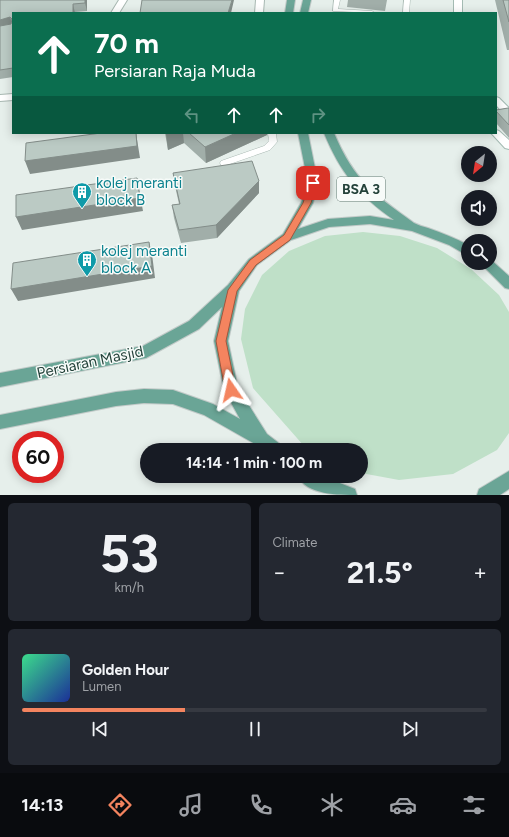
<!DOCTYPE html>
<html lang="en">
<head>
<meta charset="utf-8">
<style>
	body { margin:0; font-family:Figtree,sans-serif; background:#242831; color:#f1f3f6; height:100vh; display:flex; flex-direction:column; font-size:15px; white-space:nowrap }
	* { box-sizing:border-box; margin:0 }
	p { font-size:13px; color:#9ea1a6 }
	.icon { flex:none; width:22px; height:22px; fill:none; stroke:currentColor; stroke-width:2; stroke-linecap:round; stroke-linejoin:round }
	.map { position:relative; height:495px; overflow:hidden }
	.panel { display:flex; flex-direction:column; gap:8px; padding:8px; background:#0d0f14; flex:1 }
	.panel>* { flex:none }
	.banner { position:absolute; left:12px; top:12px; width:485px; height:122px; border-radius:0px; box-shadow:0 2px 10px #0003; background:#0b6e4f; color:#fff; overflow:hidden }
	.needle { width:26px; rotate:210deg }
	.tools { position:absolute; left:461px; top:146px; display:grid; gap:8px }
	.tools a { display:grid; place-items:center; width:36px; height:36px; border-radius:50%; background:#171b24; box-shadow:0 2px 10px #0003; font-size:20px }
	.speed { position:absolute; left:12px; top:431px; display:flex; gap:8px; font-size:20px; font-weight:700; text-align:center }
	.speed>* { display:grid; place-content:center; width:52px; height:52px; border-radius:50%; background:#171b24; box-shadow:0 2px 10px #0003; line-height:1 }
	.speed .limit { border:6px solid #d22; background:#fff; color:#111 }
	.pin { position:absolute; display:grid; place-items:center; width:34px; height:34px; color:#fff; margin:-17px; border-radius:8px; box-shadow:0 2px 6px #0006 }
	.me { position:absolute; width:44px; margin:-22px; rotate:349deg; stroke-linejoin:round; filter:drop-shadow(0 0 3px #0008) }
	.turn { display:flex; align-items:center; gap:14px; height:84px; padding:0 16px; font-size:18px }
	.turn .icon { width:52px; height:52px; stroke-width:2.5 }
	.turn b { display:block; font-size:28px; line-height:34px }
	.lanes { display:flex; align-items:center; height:38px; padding:0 16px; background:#0003; justify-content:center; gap:20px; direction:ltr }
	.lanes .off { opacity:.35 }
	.big { font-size:30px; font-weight:700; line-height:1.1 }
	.panel .widget { flex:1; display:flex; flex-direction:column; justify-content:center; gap:6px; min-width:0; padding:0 14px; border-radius:6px; background:#242831 }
	.panel .dial { align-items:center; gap:0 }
	.dial b { font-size:52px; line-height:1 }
	.song { display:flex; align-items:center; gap:12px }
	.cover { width:48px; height:48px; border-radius:6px; background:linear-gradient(135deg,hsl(150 70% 55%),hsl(230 70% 35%)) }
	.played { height:4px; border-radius:2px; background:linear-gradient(90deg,#f4845f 35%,#363941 35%) }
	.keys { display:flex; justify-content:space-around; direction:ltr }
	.heat { display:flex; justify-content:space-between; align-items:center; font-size:22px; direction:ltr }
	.panel .tiles { flex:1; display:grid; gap:8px; grid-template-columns:1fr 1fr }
	.widget:last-child { grid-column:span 2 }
	.trip { position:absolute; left:140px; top:443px; width:228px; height:40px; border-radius:20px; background:#171b24; box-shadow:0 2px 10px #0003; font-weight:700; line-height:40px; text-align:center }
	.tabs { display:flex; height:64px; justify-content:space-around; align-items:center; background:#090b0e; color:#9ea1a6 }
	.tabs .icon { width:28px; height:28px }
	.tabs .current { color:#f4845f }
	.tabs b { font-size:18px; color:#f1f3f6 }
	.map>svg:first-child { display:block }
	.green { fill:#bfe0c8 }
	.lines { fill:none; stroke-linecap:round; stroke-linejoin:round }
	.lane-casing { stroke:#a8b8b2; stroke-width:1 }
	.street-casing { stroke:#a8b8b2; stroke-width:2 }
	.secondary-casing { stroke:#a4bbb3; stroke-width:2 }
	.primary-casing { stroke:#c2cac8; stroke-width:2 }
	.lane { fill:#fff; fill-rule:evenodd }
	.street { fill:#fff; fill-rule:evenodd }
	.secondary { fill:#fff; fill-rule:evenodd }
	.primary { fill:#6aa596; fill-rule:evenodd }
	.wall { fill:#a1aea9 }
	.shaded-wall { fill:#838d89 }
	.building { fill:#bbcac4; stroke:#838d89 }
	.route { fill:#f4845f; stroke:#9f563e }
	.labels { text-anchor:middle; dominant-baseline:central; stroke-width:3; stroke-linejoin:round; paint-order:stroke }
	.shield { fill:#f7fbf9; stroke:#637a73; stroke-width:1 }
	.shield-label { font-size:14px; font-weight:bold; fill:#24423a }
	.culture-label { font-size:15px; fill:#0d838f; stroke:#f7fbf9; text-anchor:start }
	.street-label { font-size:15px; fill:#24423a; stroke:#f7fbf9 }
</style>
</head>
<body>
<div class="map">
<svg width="509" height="495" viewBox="0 0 509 495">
	<rect width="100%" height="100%" fill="#e6efeb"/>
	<path class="green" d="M363 232 400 236 437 248 471 269 499 295 509 312V433L497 450 453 474 399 480 361 473V450H311L304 446 253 388 241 339 245 309 262 275 289 251 325 236Z"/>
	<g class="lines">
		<g class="lane-casing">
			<path id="lane" d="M334 0H340L338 9 372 11 375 13 333 11Z
				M404 0H410L409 13H403Z
				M268 133H276L277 142 270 150 227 165H221L220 163 221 161 264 146 269 141Z"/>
		</g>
		<g class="street-casing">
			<path id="street" d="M119 0H127L119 13H111Z
				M256 0H264L263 13H255Z
				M13 94V100L0 101V95Z"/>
		</g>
		<g class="secondary-casing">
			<path id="secondary" d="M454 0H462V13H454Z
				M496 97 499 98 509 108V117L506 116 496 105Z
				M496 130 499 131 509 140V149L505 148 493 135 491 133H496Z"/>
		</g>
		<g class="primary-casing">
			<path id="primary" d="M287 0H295L293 13H285Z
				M303 0H311L308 13H300Z
				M298 133H308L318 183 313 203 298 229 328 219 370 216 394 220C359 196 340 172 324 133H334C355 182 373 193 414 223 418 225 424 227 428 228 442 233 455 238 468 245V256L449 245 412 231 370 224 329 227 291 240 257 265 239 291 228 341 238 388 267 434 280 444 282 450H262L255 444 204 415 173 404 144 403 116 406 0 429V415L116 392 144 389 173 390 213 404 240 419 224 390 214 341 222 307 199 329 146 358 0 387V373L143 346 189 321 228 285 249 259 283 234 301 203 308 183Z
				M490 259 509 276V289L505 288 483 266 481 263H490Z
				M509 471V489L500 495H477L479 489Z
				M298 476H322L355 489 357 495C339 495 306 495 298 476Z"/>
		</g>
		<use href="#lane" class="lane"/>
		<use href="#street" class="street"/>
		<use href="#secondary" class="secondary"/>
		<use href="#primary" class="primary"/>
	</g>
	<path class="wall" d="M0 0H87V11L75 12V13H13V77L0 79Z
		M348 0H387L385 11 347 7Z
		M495 0H509V50H507Z
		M509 108V138L496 123V110Z
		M165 133H267V135L206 163 184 143 168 150Z
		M173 173 259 181V193L217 238 181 243 174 218 172 205 179 204 175 186Z"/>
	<path class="shaded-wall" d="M85 0H87V11L85 3Z
		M232 0H234L231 13H228Z
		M73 4 75 13H73Z
		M10 17 13 26 0 29V20Z
		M136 133 140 158 30 174 25 161Z
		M168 133H183L184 143 168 150 166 134Z
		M236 133H267V135L206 163 205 147Z
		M137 178 143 211 22 230 16 217Z
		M259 181V193L217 238 216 225Z
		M149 242 152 254 155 278 18 301 11 289Z"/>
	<path class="building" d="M0 0H85V3L73 4V13H13V68L0 70V26L11 24 12 19 10 17 0 20Z
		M142 0H232L228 13H140Z
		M503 0H509V22Z
		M508 108H509V125L496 111V110Z
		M101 133H136L137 146 25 161 26 143Z
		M189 133H236L205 147Z
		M252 161 259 181 216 225 179 230 172 205 180 204 173 173Z
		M137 178 140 198 16 217V195Z
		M149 242 152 266 11 289 13 263Z"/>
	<path class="route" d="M310 181H316L317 183 311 203 290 240 256 265 237 291 226 341 236 390 235 394 231 395 227 394 225 390 216 341 228 290 250 260 284 235 303 203Z"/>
	<defs>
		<g id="building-pin" transform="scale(1)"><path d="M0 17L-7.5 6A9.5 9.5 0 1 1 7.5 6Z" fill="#0f9aa8" stroke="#f7fbf9"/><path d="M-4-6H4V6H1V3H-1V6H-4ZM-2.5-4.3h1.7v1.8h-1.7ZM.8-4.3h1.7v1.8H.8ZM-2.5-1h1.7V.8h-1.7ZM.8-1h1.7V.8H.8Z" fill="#fff"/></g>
	</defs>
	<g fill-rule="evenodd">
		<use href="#building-pin" x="82" y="192"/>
		<use href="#building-pin" x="87" y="260"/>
	</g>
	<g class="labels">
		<rect class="shield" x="337" y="177" width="48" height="24" rx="3"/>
		<g class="shield-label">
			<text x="361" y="189">BSA 3</text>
		</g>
		<g class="culture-label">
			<text x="96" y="183">kolej meranti<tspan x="96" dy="17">block B</tspan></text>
			<text x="101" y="251">kolej meranti<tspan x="101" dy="17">block A</tspan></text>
		</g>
		<g class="street-label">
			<text transform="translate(90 362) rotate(-12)">Persiaran Masjid</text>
		</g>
	</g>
</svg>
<div class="tools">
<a><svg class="needle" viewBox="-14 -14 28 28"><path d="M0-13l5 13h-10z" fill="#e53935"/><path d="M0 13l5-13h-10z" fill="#9ea1a6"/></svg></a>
<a><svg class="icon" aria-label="sound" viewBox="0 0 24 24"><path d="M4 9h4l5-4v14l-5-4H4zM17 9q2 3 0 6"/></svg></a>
<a><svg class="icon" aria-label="search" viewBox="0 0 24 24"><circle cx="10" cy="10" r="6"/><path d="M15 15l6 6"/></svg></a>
</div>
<div class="speed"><div class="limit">60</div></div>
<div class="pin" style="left:313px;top:183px;background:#d93025"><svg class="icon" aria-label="arrive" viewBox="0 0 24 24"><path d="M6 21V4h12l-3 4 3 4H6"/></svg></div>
<svg class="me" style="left:231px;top:390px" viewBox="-20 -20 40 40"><path d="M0-17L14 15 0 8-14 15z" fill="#f4845f" stroke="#fff" stroke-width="4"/></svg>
<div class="trip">14:14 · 1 min · 100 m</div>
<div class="banner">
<div class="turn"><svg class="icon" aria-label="ahead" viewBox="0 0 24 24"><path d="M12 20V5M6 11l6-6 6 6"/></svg><div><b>70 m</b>Persiaran Raja Muda</div></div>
<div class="lanes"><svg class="icon off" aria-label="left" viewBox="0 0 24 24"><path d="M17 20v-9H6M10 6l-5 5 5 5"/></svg><svg class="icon" aria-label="ahead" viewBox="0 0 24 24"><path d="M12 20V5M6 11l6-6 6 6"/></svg><svg class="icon" aria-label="ahead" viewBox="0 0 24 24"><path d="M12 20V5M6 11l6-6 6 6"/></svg><svg class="icon off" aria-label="right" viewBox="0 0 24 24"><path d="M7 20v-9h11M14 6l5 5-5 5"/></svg></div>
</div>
</div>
<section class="panel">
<div class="tiles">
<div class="widget dial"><b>53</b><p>km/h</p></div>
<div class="widget"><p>Climate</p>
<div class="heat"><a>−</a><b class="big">21.5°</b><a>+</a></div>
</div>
<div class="widget">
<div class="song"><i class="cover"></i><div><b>Golden Hour</b><p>Lumen</p></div></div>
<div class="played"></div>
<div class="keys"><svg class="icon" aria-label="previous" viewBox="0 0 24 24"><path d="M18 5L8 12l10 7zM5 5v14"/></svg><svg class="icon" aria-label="pause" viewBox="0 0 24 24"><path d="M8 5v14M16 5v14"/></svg><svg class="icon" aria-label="next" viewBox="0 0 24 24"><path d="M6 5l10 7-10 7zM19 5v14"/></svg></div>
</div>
</div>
</section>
<nav class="tabs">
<b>14:13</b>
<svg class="icon current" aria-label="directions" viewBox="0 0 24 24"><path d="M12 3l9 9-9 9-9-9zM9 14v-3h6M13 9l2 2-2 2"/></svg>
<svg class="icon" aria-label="music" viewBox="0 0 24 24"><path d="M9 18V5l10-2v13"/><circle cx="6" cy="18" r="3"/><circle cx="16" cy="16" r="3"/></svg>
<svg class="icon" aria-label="phone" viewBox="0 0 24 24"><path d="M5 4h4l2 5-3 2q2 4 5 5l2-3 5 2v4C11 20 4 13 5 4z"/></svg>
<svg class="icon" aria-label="climate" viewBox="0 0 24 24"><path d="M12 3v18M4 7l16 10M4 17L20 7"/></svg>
<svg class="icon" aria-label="car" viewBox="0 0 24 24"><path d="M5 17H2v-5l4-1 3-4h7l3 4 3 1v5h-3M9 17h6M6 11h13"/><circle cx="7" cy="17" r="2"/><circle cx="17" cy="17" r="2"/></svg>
<svg class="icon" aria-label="filters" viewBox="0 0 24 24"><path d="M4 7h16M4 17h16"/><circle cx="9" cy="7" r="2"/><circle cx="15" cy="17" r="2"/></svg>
</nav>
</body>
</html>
